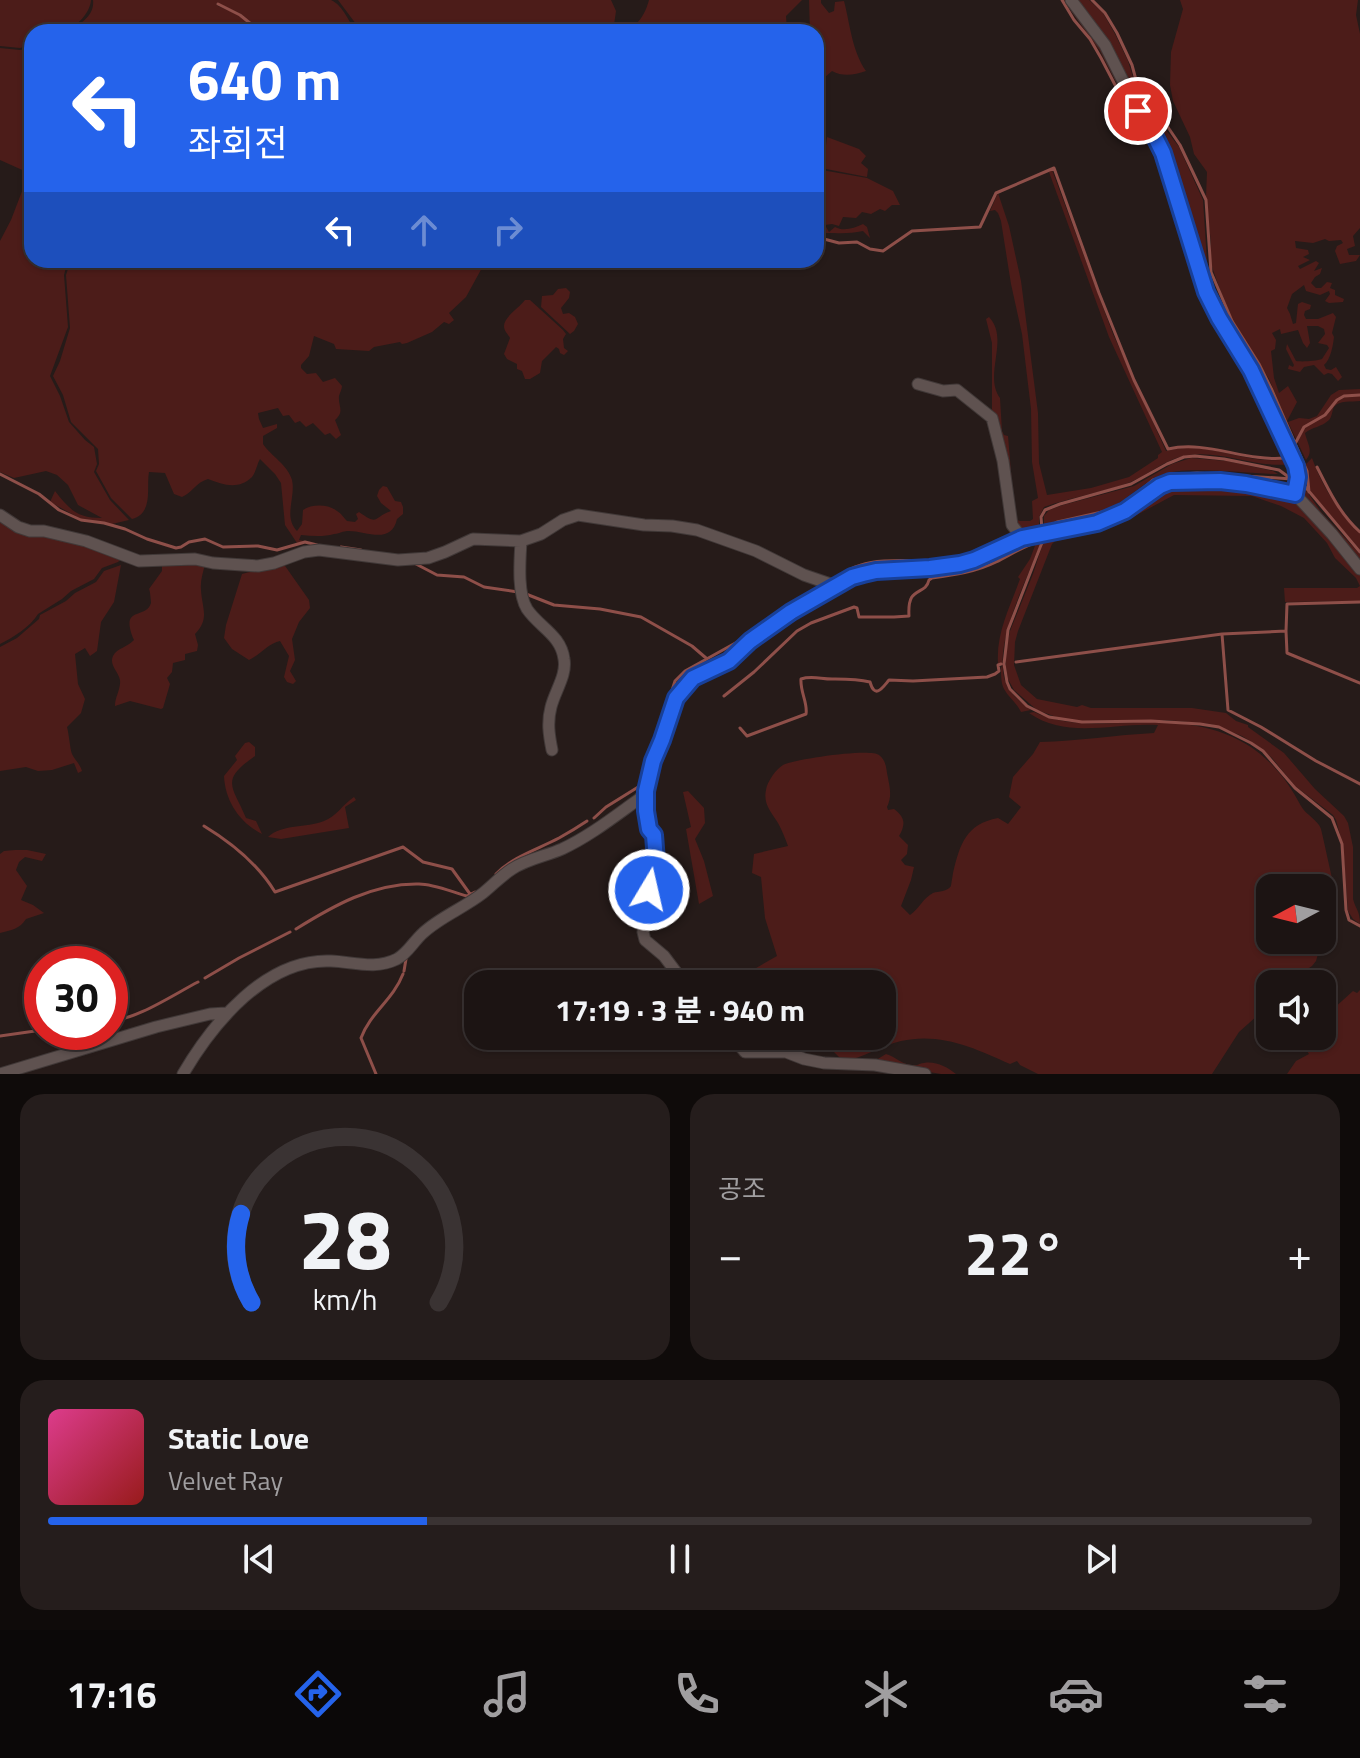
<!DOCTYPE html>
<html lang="ko">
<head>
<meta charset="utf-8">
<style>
	body { margin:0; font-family:"Titillium Web","Noto Sans KR",sans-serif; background:#251d1c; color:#f1f3f6; height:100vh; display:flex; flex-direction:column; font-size:30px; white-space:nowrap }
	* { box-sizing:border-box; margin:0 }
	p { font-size:26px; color:#a09ea0 }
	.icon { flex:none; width:44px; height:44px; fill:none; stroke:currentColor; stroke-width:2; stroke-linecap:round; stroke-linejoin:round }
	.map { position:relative; height:1074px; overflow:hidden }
	.panel { display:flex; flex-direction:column; gap:20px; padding:20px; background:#0f0b0a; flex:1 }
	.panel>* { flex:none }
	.guide { position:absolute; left:24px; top:24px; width:800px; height:244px; border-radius:24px; box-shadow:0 2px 6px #0004,0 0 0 2px #3a3333; background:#2563eb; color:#fff; overflow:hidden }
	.needle { width:52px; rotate:263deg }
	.fabs { position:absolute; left:1256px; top:874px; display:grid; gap:16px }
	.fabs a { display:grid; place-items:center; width:80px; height:80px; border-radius:16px; background:#1c1413; box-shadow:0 2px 6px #0004,0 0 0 2px #3a3333; font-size:40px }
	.speed { position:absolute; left:24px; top:946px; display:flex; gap:16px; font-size:40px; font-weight:700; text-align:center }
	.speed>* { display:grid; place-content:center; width:104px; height:104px; border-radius:50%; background:#1c1413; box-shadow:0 2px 6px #0004,0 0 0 2px #3a3333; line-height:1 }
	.speed .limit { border:12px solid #d22; background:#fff; color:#111 }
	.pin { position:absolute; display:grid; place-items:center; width:68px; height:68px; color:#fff; margin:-34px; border:4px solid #fff; border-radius:50%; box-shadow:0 2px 8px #0007 }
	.me { position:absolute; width:88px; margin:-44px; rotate:9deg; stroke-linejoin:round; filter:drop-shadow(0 0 6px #0008) }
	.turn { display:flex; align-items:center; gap:28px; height:168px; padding:0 32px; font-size:36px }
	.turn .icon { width:104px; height:104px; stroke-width:2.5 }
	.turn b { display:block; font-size:56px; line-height:68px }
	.lanes { display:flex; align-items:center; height:76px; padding:0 32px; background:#0003; justify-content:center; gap:40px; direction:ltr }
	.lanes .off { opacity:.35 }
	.big { font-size:60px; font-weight:700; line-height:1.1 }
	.panel .card { flex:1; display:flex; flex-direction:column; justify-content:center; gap:12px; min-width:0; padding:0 28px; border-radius:24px; background:#251d1c }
	.panel .dial { align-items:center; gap:0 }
	.dial svg { height:208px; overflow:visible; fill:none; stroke:#3a3333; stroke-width:7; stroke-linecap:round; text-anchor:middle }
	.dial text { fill:#f1f3f6; stroke:none }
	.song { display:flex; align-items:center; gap:24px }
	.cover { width:96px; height:96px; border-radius:12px; background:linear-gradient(135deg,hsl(330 70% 55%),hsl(0 70% 35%)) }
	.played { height:8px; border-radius:4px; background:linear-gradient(90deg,#2563eb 30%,#3a3333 30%) }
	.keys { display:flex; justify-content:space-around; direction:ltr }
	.heat { display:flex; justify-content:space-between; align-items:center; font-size:44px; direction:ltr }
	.panel .tiles { flex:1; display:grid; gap:20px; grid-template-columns:1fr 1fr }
	.card:last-child { grid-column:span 2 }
	.trip { position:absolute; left:464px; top:970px; width:432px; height:80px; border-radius:24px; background:#1c1413; box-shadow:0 2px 6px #0004,0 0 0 2px #3a3333; font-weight:700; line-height:80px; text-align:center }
	.tab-bar { display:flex; height:128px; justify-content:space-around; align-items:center; background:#0b0808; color:#a09ea0 }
	.tab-bar .icon { width:56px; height:56px }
	.tab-bar .active { color:#2563eb }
	.tab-bar b { font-size:36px; color:#f1f3f6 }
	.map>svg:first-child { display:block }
	.green { fill:#4c1c19 }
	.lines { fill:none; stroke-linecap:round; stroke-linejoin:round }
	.stream { stroke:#8e4f49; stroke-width:3 }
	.minor-casing { stroke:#413938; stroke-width:13 }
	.minor { stroke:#5f5250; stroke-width:11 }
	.route-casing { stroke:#184099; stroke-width:20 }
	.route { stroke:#2563eb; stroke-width:14 }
</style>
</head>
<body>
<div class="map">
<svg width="1360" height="1074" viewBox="0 0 1360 1074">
	<rect width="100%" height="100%" fill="#261b19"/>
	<path class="green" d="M0 0H91C90 14 74 30 60 32 51 33 41 32 32 32V45L20 48 0 46Z
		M93 0H331C344 6 348 22 357 32H263L241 14 218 3 216 4 218 6 239 15 259 32H68C80 24 95 16 93 0Z
		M338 0H611L616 11 614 25C634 34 644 18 649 0H802L786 16 787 29 770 32H362Z
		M809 0H821V3L829 13 834 11 835 2 844 1C850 24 852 51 866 71 854 75 843 77 832 71L816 85V32H810Z
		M1063 0H1069L1097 38 1156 142 1188 246 1293 464C1256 469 1224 450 1189 455 1166 458 1149 475 1128 483 1100 493 1072 497 1044 507L1039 517V528L1020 530 1017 529 992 409V343L986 319 989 317C1010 339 983 375 1000 398L1002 431 1004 435 1008 436 1015 519 1020 521H1030L1033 519 1032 501 1038 498 1032 462 1031 409 1022 334 1011 284 1001 221 998 213 995 210 990 211 998 193 1009 226 1021 281 1038 413 1039 463 1047 495 1091 488 1129 477 1158 458V455L1162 452 1109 337 1049 172 1052 170 1113 334 1166 451C1209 439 1245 466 1288 459L1246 368 1204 296 1191 263 1157 151 1153 144 1130 116 1126 102 1100 51Z
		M1075 0H1089L1103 13 1115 34 1128 61 1138 93 1179 147 1203 200 1207 261 1209 275 1216 293 1230 322 1268 386 1272 402 1302 466 1303 486 1321 512 1360 554V564L1300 492 1299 473 1219 314 1172 168Z
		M1180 0H1358L1356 15 1360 34V228L1353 236 1355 246 1347 249 1349 255H1360L1356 261 1340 264 1335 251 1337 246 1343 243 1341 240 1329 241 1325 239 1313 243 1295 241 1296 248 1308 250 1309 254 1303 257 1310 260 1298 266 1300 269 1316 261 1319 263 1314 271 1322 268 1320 274 1315 277 1311 283 1316 288H1321L1327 282 1332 283 1330 288 1335 290V295L1344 299 1343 302 1329 303 1325 301 1330 294 1329 291 1320 295 1306 291 1304 285 1292 294 1287 308 1290 314 1293 324 1296 323 1298 304 1302 302 1311 305 1310 309 1305 311 1304 315 1306 319H1318L1333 313 1336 317 1332 333 1334 337C1333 345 1331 359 1324 365L1326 369 1331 370 1336 367 1342 377 1338 381 1332 374 1328 373 1324 375 1314 365 1304 367 1300 372 1288 369 1289 365 1293 367 1294 365 1286 349 1287 344 1296 361C1302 362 1316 361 1322 359L1329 348 1327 345 1318 343 1325 334 1324 329 1318 326H1307L1310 343 1307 348 1303 343 1298 330 1281 334 1280 329 1272 333 1276 340 1275 349 1271 351 1274 378 1279 393 1288 386 1297 402 1287 421 1269 379 1232 319 1224 301 1211 264V243L1206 197 1207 172 1194 154 1190 137 1173 101 1170 85 1171 52 1183 9Z
		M0 48 20 50 32 48V260H68L64 275 68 327 50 376 60 396 69 422 85 440 94 447 97 464 94 472 110 500 129 520 112 524 81 519 50 502 55 491C70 510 77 518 102 518L78 505 68 485 57 475 46 471 14 478 0 472V241L11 220 29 173 0 160Z
		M827 137 859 149 866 156 861 163 868 169 867 177 816 167V145H826Z
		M816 169 867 178 893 191 900 205H892L885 211 880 209 871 214 862 212 856 218 843 217 839 226 832 224 825 225 829 232 835 227C844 232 854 228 863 224L867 227 870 238 863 231C850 234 840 233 826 233L816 222Z
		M71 260H491L483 266 466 297 449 313 454 320 449 324 444 322 432 332 407 343 402 344 400 342 374 347 369 351 336 349 334 344 314 336 309 356 301 365V368L307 374 316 373 323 382 335 378 342 386C342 389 340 392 339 396 338 407 345 411 335 420L341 435 336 439 330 433 325 435 313 423 306 427 300 421 295 423 289 415 283 416 278 408 258 413 259 419 263 428 277 424V428L263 436V444C271 456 288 465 292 480 296 497 283 517 297 531L302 524 303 510C312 504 328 504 337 511 341 513 344 518 347 521L355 522 358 519 356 514 359 512C379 526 372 518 391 511L381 503 377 496 379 490 383 486 387 487 395 501 401 502 403 507V514L397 519C391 546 365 530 347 531 339 532 342 533 334 534 324 537 312 536 301 535L299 540 304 541 297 543 285 525 281 483 275 474 260 459C257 464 256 472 252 477 239 490 223 485 208 479 195 483 193 492 182 497L174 494 165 473 149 472C146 488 154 513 132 519L111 498 96 471 99 464 98 449 71 422 63 395 53 376 60 361 70 328 66 275Z
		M566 288 570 292 569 298 561 308 563 314 569 313 575 317 578 324 574 331 570 334 541 307 542 296 553 295 558 289Z
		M525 300H530L563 330 566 334 563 339 564 348 568 351 564 355 560 353 559 349 556 347 542 361 540 373 530 379H525L522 371 517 369V364L507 359 504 354 510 338C508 334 504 331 504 326 504 317 520 307 525 300Z
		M1360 389V401C1352 402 1339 400 1334 407 1332 411 1332 417 1329 420 1322 427 1312 427 1305 433 1307 443 1314 451 1306 460L1288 422 1299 418 1309 419 1317 416 1331 395 1339 390Z
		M1191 458 1227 461 1273 471 1278 474C1250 474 1184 465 1161 475 1140 484 1125 503 1103 511 1084 517 1062 516 1044 526V516L1049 510 1063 505 1134 486 1172 464Z
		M1312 458C1322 486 1339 513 1360 533V550L1310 491 1306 464Z
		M1218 484 1290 498 1298 502 1360 572V601L1285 602 1284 588H1357L1360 586 1356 578 1335 558 1327 543 1304 518 1281 506 1252 496 1174 495 1133 517 1107 528 1055 541 1052 544 1018 631 1015 642 1014 665 1021 685 1037 699 1077 707 1082 705 1091 708H1192L1226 713 1236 721 1248 725V727L1284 753 1315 789 1344 816 1348 823 1353 847V899C1356 910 1360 911 1360 924L1353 919 1348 911 1343 846 1336 820 1333 815 1295 786 1272 758 1258 746 1242 736 1211 724 1166 720 1080 721 1059 718 1037 710 1014 690 1008 679 1006 667V651L1010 631 1033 574 1045 537 1068 533 1172 485Z
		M0 519 122 558 118 562 102 568 94 579 71 591 62 599 38 614C30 627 14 637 0 644Z
		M1041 542C1028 579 988 650 1008 688 1013 696 1023 704 1031 710L1021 712C1017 703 1009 698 1004 689 1001 683 1001 675 1001 668L1002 666V663H998C996 633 1010 607 1020 579L1018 577 1030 559 1036 543Z
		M283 563 309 600 310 608 299 622 292 639 295 660 290 671 296 681 293 684 287 682 284 677 289 656 280 641C269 643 260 655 249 660L232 649 224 638 226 625 242 574Z
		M205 564C203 573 200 581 201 590 202 608 210 619 195 634L198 645 197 651 185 654V660L173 663 172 672 167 678 170 684 163 708 161 709 130 701 115 706C115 697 121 689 120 680 118 671 109 665 113 656 117 648 128 647 134 640 119 605 146 620 151 603 151 601 150 590 149 589L162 571V565Z
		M121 565 114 602 101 622 97 651 90 656 85 648 75 654 78 684 85 699 81 713 67 727C69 734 70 749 72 754 75 760 80 764 82 771L78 773 74 763 52 770 38 771 26 767 0 771V647L17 638 39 619 40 615 66 601 75 593 96 582 104 571Z
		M1034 712C1071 729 1110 722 1149 722 1219 722 1268 742 1301 806 1306 815 1318 820 1321 829 1325 846 1329 865 1333 883L1328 887 1329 900 1335 902 1334 914 1328 916 1322 938V888H1270V940H1322L1316 961 1312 966 1284 984H1270V1002L1267 1007 1239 1032 1212 1074H1038L1020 1065 1017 1061 1010 1064C975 1048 940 1032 901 1041 884 1045 869 1054 853 1059L876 1060 886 1054C896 1057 901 1064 911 1065 920 1066 916 1064 924 1063 936 1061 947 1067 956 1074H941L882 1064 843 1061 833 1051 828 1041 818 1038 780 1047 751 1049V1036H882V984H728L777 956 765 918 761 877 752 873 754 854 788 846C785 838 782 830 778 823 771 812 763 804 766 790 767 782 776 769 783 765 795 759 870 748 879 755 887 761 886 770 888 778 890 789 892 796 887 807L888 810 894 809C905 817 906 824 899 836L908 845 907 854 901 860 905 865 914 867 911 880 901 906 910 915C919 909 923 898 933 893 939 891 947 892 951 886 951 885 953 874 953 873 960 844 966 824 998 818L1008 824 1021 807 1009 797 1013 777 1033 754 1040 742C1078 741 1116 735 1154 733L1158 725C1115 722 1067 740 1029 713Z
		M249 742 255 747V756C219 781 233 786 246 818L256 821 262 834C240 823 225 801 224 776L237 760 235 756 245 743Z
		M688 791 704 808 705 823 695 839 704 861 713 896 699 904 686 829 691 827 683 792Z
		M354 797 356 800 345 807 349 828 281 839 268 837C282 824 306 828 324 821 336 817 343 804 354 797Z
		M15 850H27L46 854 42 861 25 857 19 862 16 870 27 886 21 900 33 905 44 913 26 919C20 929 11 930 0 933V854L4 851Z
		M1360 990V1074H1287L1296 1061 1309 1054 1305 1048 1311 1036H1322V1024L1333 1017 1332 1010 1353 991 1357 993Z"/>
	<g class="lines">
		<path class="stream" d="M1062 0 1074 20 1090 39 1101 58 1125 104 1128 117 1151 142 1156 152 1191 267 1200 289
			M1092 0 1105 13 1117 33 1132 65 1136 80 1180 145 1206 200 1211 272 1232 321 1259 364 1272 390 1307 471 1309 492
			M218 4 240 15 261 32
			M816 240 824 239 839 243 857 242 870 249 883 251 912 231 980 227 996 193 1054 168 1099 293 1134 380 1168 449C1207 440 1245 462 1285 458L1284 451
			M575 260H578
			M1296 442 1304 427 1325 415 1337 400 1344 396 1360 395
			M1317 467C1329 491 1340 514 1360 532
			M0 474 39 494 59 510 81 520 104 523 125 529 147 539 176 548 181 547 189 542 205 539 223 547 258 546 277 550 305 542 317 545
			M1302 483 1360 552
			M1044 529 1057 522 1111 510 1126 503 1153 480 1171 475 1197 473 1292 479
			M1042 530 1041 517 1045 510 1060 504 1131 484 1167 464 1184 457 1195 456 1224 459 1279 470 1290 478
			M1043 540 1008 630 1004 664 1007 682 1010 689 1027 706 1049 717 1082 722 1151 721 1200 724 1219 727 1251 743 1263 751 1295 788 1332 818 1342 844 1346 910 1349 920 1360 926
			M341 547 361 550
			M966 556 1014 535
			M416 564 437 575 464 577 484 587 518 592
			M833 582C860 553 903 562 939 561
			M526 594 554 605 600 609 641 617 692 646 706 658
			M771 619 798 602
			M1286 631 1287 604 1360 602
			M1222 634 1228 710 1261 727 1316 761 1360 784
			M1016 662 1222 634 1286 631 1287 653 1360 683
			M724 696 754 672 797 631 811 623 854 607 857 608 859 617H894L909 616C907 584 925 597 929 580L932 578C954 575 976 572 996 562 1012 554 1025 545 1043 540
			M666 709 675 681 685 671 748 636
			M740 728 747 736 806 714C808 703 800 692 801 679 813 675 823 680 835 679 847 679 858 679 870 682 875 700 883 687 889 680L913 681 987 677 995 674 999 671 998 665 1001 664
			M594 818 606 807 643 784
			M204 826C232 843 258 864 275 892L403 847 423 862 452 869 470 894
			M496 874C514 856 536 850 559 838 568 833 578 827 587 821
			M296 929C333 906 373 883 419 884 434 884 452 892 467 896L475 892
			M404 971 406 959
			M205 978 239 958 290 932
			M110 1020C133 1022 176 993 198 982
			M0 1036 42 1030
			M376 1074 361 1038C370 1013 393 1000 403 974"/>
		<g class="minor-casing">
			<path id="minor" d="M1071 0 1105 45 1138 111 1155 137 1163 153 1206 292 1219 318 1251 370 1296 466 1298 477 1295 494
				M918 384 943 391 957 390 992 418 1003 461 1012 525 1022 538
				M0 515 18 527 30 531H44L86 541 139 561 195 559 213 563 258 566 274 563 304 552 319 550 398 560 428 558 445 552 473 539 521 541 541 534 563 520 578 515 644 525 672 526 697 530 756 551 804 575 836 586
				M521 541C520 560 517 593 527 609 539 627 561 635 564 659 567 675 555 691 551 707 547 722 549 735 552 750
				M646 791V811L649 829 654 835 656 861 649 872 650 912 643 932 645 940 664 956 685 984
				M731 1036 745 1052H786L804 1059 824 1063 875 1065 925 1074
				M0 1074 156 1027 210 1014 226 1013
				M183 1074C213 1023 266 958 331 961 354 962 375 970 397 959 408 953 413 942 423 933 440 917 464 908 483 893 493 885 501 876 512 869 527 859 546 856 562 849 590 836 615 816 639 799L646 791 653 761 662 740 671 709 684 687 693 678 729 661 750 641 770 625 836 586 863 574 876 571 930 568 974 560 1022 538 1097 523 1125 511 1160 486 1170 482 1179 481H1220L1246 484 1295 494 1332 534 1360 569"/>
		</g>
		<use href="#minor" class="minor"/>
	</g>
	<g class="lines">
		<g class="route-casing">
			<path id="route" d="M649 890V872L656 861 654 835 649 829 646 811V791L653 761 662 740 676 698 693 678 729 661 750 641 791 612 852 577 863 574 876 571 930 568 960 564 974 560 1022 538 1097 523 1125 511 1160 486 1170 482 1220 481 1246 484 1295 494 1298 477 1296 466 1251 370 1219 318 1206 292 1163 153 1155 137 1138 111"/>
		</g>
		<use href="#route" class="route"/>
	</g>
</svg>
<div class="fabs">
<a><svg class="needle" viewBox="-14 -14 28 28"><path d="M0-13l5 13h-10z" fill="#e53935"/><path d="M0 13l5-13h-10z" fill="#a09ea0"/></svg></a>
<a><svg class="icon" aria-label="sound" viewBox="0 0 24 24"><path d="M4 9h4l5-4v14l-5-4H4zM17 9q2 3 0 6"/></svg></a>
</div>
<div class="speed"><div class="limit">30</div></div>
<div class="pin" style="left:1138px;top:111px;background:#d93025"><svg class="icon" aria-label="arrive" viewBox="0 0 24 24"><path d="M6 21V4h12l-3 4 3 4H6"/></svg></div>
<svg class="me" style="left:649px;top:890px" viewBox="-20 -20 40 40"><circle r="17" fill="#2563eb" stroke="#fff" stroke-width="3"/><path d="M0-11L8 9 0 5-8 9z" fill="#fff"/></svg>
<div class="trip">17:19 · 3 분 · 940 m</div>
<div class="guide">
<div class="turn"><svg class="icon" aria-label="left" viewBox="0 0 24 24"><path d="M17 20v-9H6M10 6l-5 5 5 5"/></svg><div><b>640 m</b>좌회전</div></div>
<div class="lanes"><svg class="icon" aria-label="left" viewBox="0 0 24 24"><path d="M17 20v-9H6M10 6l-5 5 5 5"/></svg><svg class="icon off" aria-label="ahead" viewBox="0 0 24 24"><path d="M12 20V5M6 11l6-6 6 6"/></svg><svg class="icon off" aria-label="right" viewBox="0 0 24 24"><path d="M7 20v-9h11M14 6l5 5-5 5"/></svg></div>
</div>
</div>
<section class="panel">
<div class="tiles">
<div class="card dial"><svg viewBox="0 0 100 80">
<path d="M14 69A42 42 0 1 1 86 69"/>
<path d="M14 69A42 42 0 0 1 10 35" stroke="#2563eb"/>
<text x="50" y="56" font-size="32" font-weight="700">28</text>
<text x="50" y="72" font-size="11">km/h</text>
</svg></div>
<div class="card"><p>공조</p>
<div class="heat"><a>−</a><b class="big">22°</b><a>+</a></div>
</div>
<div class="card">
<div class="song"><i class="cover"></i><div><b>Static Love</b><p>Velvet Ray</p></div></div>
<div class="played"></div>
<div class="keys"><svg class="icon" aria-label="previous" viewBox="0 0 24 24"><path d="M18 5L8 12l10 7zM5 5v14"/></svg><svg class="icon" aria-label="pause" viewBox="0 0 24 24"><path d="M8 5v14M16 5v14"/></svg><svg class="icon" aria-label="next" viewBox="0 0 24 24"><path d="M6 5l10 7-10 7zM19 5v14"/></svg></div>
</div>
</div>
</section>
<nav class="tab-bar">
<b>17:16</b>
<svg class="icon active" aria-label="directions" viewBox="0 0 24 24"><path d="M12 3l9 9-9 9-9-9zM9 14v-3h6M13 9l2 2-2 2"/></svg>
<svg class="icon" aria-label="music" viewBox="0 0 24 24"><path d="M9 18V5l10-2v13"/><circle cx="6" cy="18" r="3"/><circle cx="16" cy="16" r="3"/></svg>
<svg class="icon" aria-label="phone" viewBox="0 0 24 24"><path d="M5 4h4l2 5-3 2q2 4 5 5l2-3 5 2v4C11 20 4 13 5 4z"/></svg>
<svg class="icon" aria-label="climate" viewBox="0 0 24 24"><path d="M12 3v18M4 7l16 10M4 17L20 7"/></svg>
<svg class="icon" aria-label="car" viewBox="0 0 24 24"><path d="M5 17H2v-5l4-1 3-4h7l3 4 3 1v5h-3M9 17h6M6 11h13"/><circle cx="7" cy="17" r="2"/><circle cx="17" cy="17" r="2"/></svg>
<svg class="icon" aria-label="filters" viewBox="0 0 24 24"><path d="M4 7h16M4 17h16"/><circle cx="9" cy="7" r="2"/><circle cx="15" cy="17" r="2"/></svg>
</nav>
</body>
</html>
